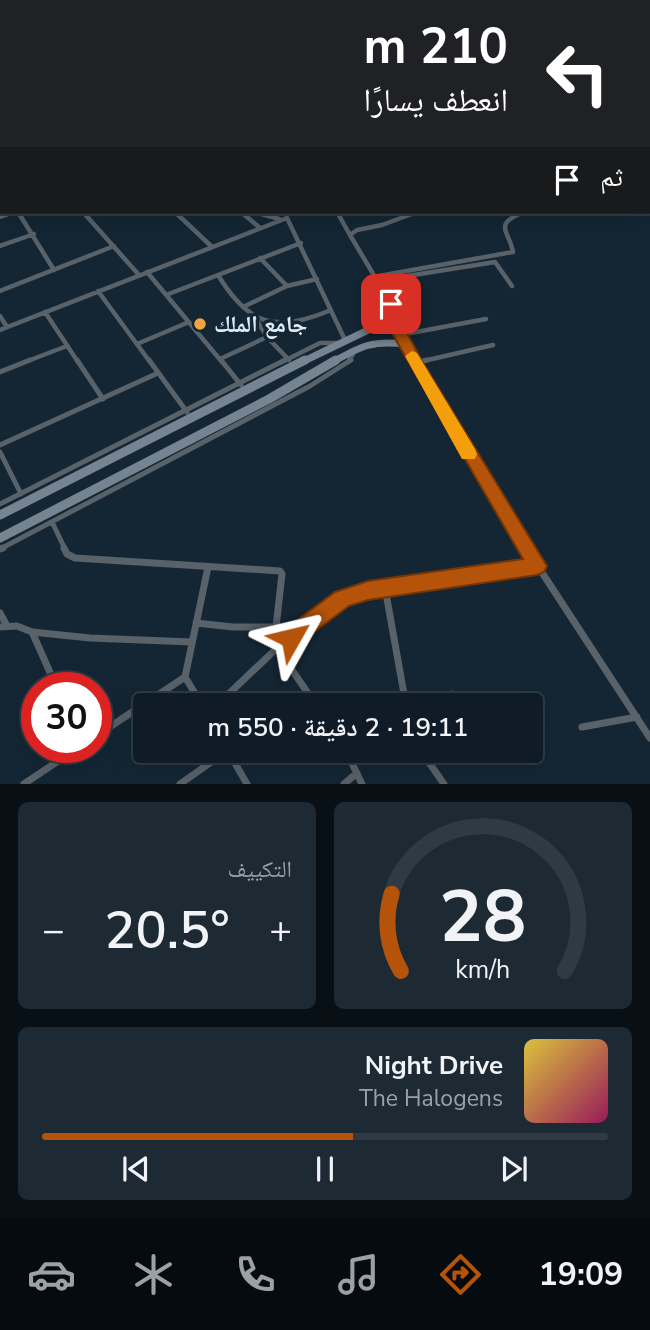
<!DOCTYPE html>
<html lang="ar">
<head>
<meta charset="utf-8">
<style>
	body { margin:0; font-family:"Nunito Sans","Noto Naskh Arabic",sans-serif; background:#1d2933; color:#f1f3f6; direction:rtl; height:100vh; display:flex; flex-direction:column; font-size:26px; white-space:nowrap }
	* { box-sizing:border-box; margin:0 }
	p { font-size:23px; color:#9ba1a7 }
	.icon { flex:none; width:38px; height:38px; fill:none; stroke:currentColor; stroke-width:2; stroke-linecap:round; stroke-linejoin:round }
	.map { position:relative; height:784px; overflow:hidden; direction:ltr }
	.drawer { display:flex; flex-direction:column; gap:18px; padding:18px; background:#080f15; flex:1 }
	.drawer>* { flex:none }
	.banner { position:absolute; left:0px; top:0px; width:651px; height:214px; box-shadow:0 7px 28px #0002,0 0 0 2px #2f3a44; direction:rtl; background:#202124; color:#fff; overflow:hidden }
	.speed { position:absolute; left:21px; top:672px; display:flex; gap:14px; font-size:35px; font-weight:700; text-align:center }
	.speed>* { display:grid; place-content:center; width:91px; height:91px; border-radius:50%; background:#0f1c27; box-shadow:0 7px 28px #0002,0 0 0 2px #2f3a44; line-height:1 }
	.speed .limit { border:10px solid #d22; background:#fff; color:#111 }
	.pin { position:absolute; display:grid; place-items:center; width:60px; height:60px; color:#fff; margin:-30px; border-radius:14px; box-shadow:0 4px 10px #0006 }
	.me { position:absolute; width:77px; margin:-38px; rotate:53deg; stroke-linejoin:round; filter:drop-shadow(0 0 5px #0008) }
	.turn { display:flex; align-items:center; gap:24px; height:147px; padding:0 28px; font-size:32px }
	.turn .icon { width:91px; height:91px; stroke-width:2.5 }
	.turn b { display:block; font-size:49px; line-height:60px }
	.then { display:flex; align-items:center; height:66px; padding:0 28px; background:#0003; gap:14px; font-size:26px }
	.big { font-size:52px; font-weight:600; line-height:1.1 }
	.drawer .tile { flex:1; display:flex; flex-direction:column; justify-content:center; gap:10px; min-width:0; padding:0 24px; border-radius:10px; background:#1d2933 }
	.drawer .dial { align-items:center; gap:0 }
	.dial svg { height:182px; overflow:visible; fill:none; stroke:#2f3a44; stroke-width:7; stroke-linecap:round; text-anchor:middle }
	.dial text { fill:#f1f3f6; stroke:none }
	.song { display:flex; align-items:center; gap:21px }
	.cover { width:84px; height:84px; border-radius:10px; background:linear-gradient(135deg,hsl(50 70% 55%),hsl(330 70% 35%)) }
	.played { height:7px; border-radius:4px; background:linear-gradient(90deg,#b45309 55%,#2f3a44 55%) }
	.keys { display:flex; justify-content:space-around; direction:ltr }
	.heat { display:flex; justify-content:space-between; align-items:center; font-size:38px; direction:ltr }
	.drawer .tiles { flex:1; display:grid; gap:18px; grid-template-columns:1fr 1fr }
	.tile:last-child { grid-column:span 2 }
	.trip { position:absolute; left:133px; top:693px; width:410px; height:70px; border-radius:7px; background:#0f1c27; box-shadow:0 7px 28px #0002,0 0 0 2px #2f3a44; font-weight:600; line-height:70px; text-align:center; direction:rtl }
	.menu { display:flex; height:112px; justify-content:space-around; align-items:center; background:#060b10; color:#9ba1a7 }
	.menu .icon { width:49px; height:49px }
	.menu .active { color:#b45309 }
	.menu b { font-size:32px; color:#f1f3f6 }
	.map>svg:first-child { display:block }
	.lines { fill:none; stroke-linecap:round; stroke-linejoin:round }
	.minor-far4 { stroke:#596169; stroke-width:2.5 }
	.minor-far3 { stroke:#596169; stroke-width:3.5 }
	.minor-far2 { stroke:#596169; stroke-width:4.5 }
	.minor-far1 { stroke:#596169; stroke-width:5 }
	.minor { stroke:#596169; stroke-width:7 }
	.secondary-far1 { stroke:#768491; stroke-width:7 }
	.secondary { stroke:#768491; stroke-width:9 }
	.route { fill:#b45309; stroke:#753606; stroke-width:2 }
	.slow { fill:#f59e0b }
	.poi-dot { fill:#f3a442; stroke:#142634; stroke-width:2.5 }
	.labels { text-anchor:middle; dominant-baseline:central; stroke-width:7; stroke-linejoin:round; paint-order:stroke }
	.poi-label { font-size:23px; font-weight:bold; fill:#deeaf4; stroke:#142634; text-anchor:start }
</style>
</head>
<body>
<div class="map">
<svg width="650" height="784" viewBox="0 0 650 784">
	<rect width="100%" height="100%" fill="#142634"/>
	<g class="lines">
		<path class="minor-far4" d="M112 0 114 2
			M594 0 600 2
			M0 75 2 73"/>
		<path class="minor-far3" d="M254 212 259 213
			M10 213 14 212
			M413 213 417 212
			M521 213 524 212"/>
		<path class="minor-far2" d="M18 212 54 270
			M83 212 139 275
			M175 212 211 246
			M241 212 259 227
			M254 212 279 219
			M337 212 350 235
			M0 217 14 212
			M0 246 34 234
			M260 258 287 286
			M147 272 222 362
			M218 275C249 326 276 333 331 310
			M373 277 513 252C509 230 492 225 524 212
			M376 281 495 262 512 286
			M0 291 114 246
			M98 291 150 362
			M166 295 301 243
			M243 307 287 286 317 279
			M45 312 78 362
			M0 316 7 327
			M0 330 287 218 345 340
			M400 335 486 319
			M267 337 289 360
			M137 344 189 322
			M220 359 267 337 256 319
			M25 362 67 346
			M282 362 320 343H338
			M348 362 356 349
			M416 362 400 335 391 304 350 235 357 230 382 225 417 212
			M419 362 493 345"/>
		<path class="minor-far1" d="M77 360 103 399
			M149 360 187 412
			M221 360 241 385
			M415 360 527 549
			M416 363 427 360
			M0 372 30 360
			M0 445 158 373
			M0 452 21 494
			M0 504 285 360
			M52 522 65 549
			M0 549 310 386 351 360"/>
		<path class="minor" d="M64 548 67 554 75 558 280 571 282 574 276 627
			M526 548 650 738
			M0 549 3 548
			M385 588 406 705
			M0 613 7 626
			M196 623 233 627H276L277 648 316 705
			M0 627 17 626 32 632 90 638 192 642
			M32 632 57 688
			M202 705 185 677 208 567
			M217 705 277 648 342 599 368 591 537 566
			M417 705 452 694
			M582 727 637 717
			M96 736 185 677
			M228 751 247 784
			M346 751 362 784
			M421 751 444 784
			M24 784 79 747
			M180 784 227 751
			M344 784 357 773"/>
		<path class="secondary-far1" d="M302 362 395 317
			M333 362C361 346 373 340 405 344"/>
		<path class="secondary" d="M0 515 305 360
			M0 538 269 399 336 360"/>
	</g>
	<path class="route" d="M391 300 398 304 408 335 422 361 547 566 544 572 537 575 368 600 349 606 291 649 283 646 280 638 283 631 335 592 368 581 523 559 393 335 384 304Z"/>
	<path class="slow" d="M412 351 417 353 475 449 477 454 475 459H462L405 356Z"/>
	<circle class="poi-dot" cx="200" cy="324" r="7"/>
	<g class="labels">
		<g class="poi-label">
			<text x="214" y="324">جامع الملك</text>
		</g>
	</g>
</svg>
<div class="speed"><div class="limit">30</div></div>
<div class="pin" style="left:391px;top:304px;background:#d93025"><svg class="icon" aria-label="arrive" viewBox="0 0 24 24"><path d="M6 21V4h12l-3 4 3 4H6"/></svg></div>
<svg class="me" style="left:291px;top:638px" viewBox="-20 -20 40 40"><path d="M0-17L14 15 0 8-14 15z" fill="#b45309" stroke="#fff" stroke-width="4"/></svg>
<div class="trip">19:11 · 2 دقيقة · 550 m</div>
<div class="banner">
<div class="turn"><svg class="icon" aria-label="left" viewBox="0 0 24 24"><path d="M17 20v-9H6M10 6l-5 5 5 5"/></svg><div><b>210 m</b>انعطف يسارًا</div></div>
<div class="then">ثم<svg class="icon" aria-label="arrive" viewBox="0 0 24 24"><path d="M6 21V4h12l-3 4 3 4H6"/></svg></div>
</div>
</div>
<section class="drawer">
<div class="tiles">
<div class="tile dial"><svg viewBox="0 0 100 80">
<path d="M14 69A42 42 0 1 1 86 69"/>
<path d="M14 69A42 42 0 0 1 10 35" stroke="#b45309"/>
<text x="50" y="56" font-size="32" font-weight="700">28</text>
<text x="50" y="72" font-size="11">km/h</text>
</svg></div>
<div class="tile"><p>التكييف</p>
<div class="heat"><a>−</a><b class="big">20.5°</b><a>+</a></div>
</div>
<div class="tile">
<div class="song"><i class="cover"></i><div><b>Night Drive</b><p>The Halogens</p></div></div>
<div class="played"></div>
<div class="keys"><svg class="icon" aria-label="previous" viewBox="0 0 24 24"><path d="M18 5L8 12l10 7zM5 5v14"/></svg><svg class="icon" aria-label="pause" viewBox="0 0 24 24"><path d="M8 5v14M16 5v14"/></svg><svg class="icon" aria-label="next" viewBox="0 0 24 24"><path d="M6 5l10 7-10 7zM19 5v14"/></svg></div>
</div>
</div>
</section>
<nav class="menu">
<b>19:09</b>
<svg class="icon active" aria-label="directions" viewBox="0 0 24 24"><path d="M12 3l9 9-9 9-9-9zM9 14v-3h6M13 9l2 2-2 2"/></svg>
<svg class="icon" aria-label="music" viewBox="0 0 24 24"><path d="M9 18V5l10-2v13"/><circle cx="6" cy="18" r="3"/><circle cx="16" cy="16" r="3"/></svg>
<svg class="icon" aria-label="phone" viewBox="0 0 24 24"><path d="M5 4h4l2 5-3 2q2 4 5 5l2-3 5 2v4C11 20 4 13 5 4z"/></svg>
<svg class="icon" aria-label="climate" viewBox="0 0 24 24"><path d="M12 3v18M4 7l16 10M4 17L20 7"/></svg>
<svg class="icon" aria-label="car" viewBox="0 0 24 24"><path d="M5 17H2v-5l4-1 3-4h7l3 4 3 1v5h-3M9 17h6M6 11h13"/><circle cx="7" cy="17" r="2"/><circle cx="17" cy="17" r="2"/></svg>
</nav>
</body>
</html>
